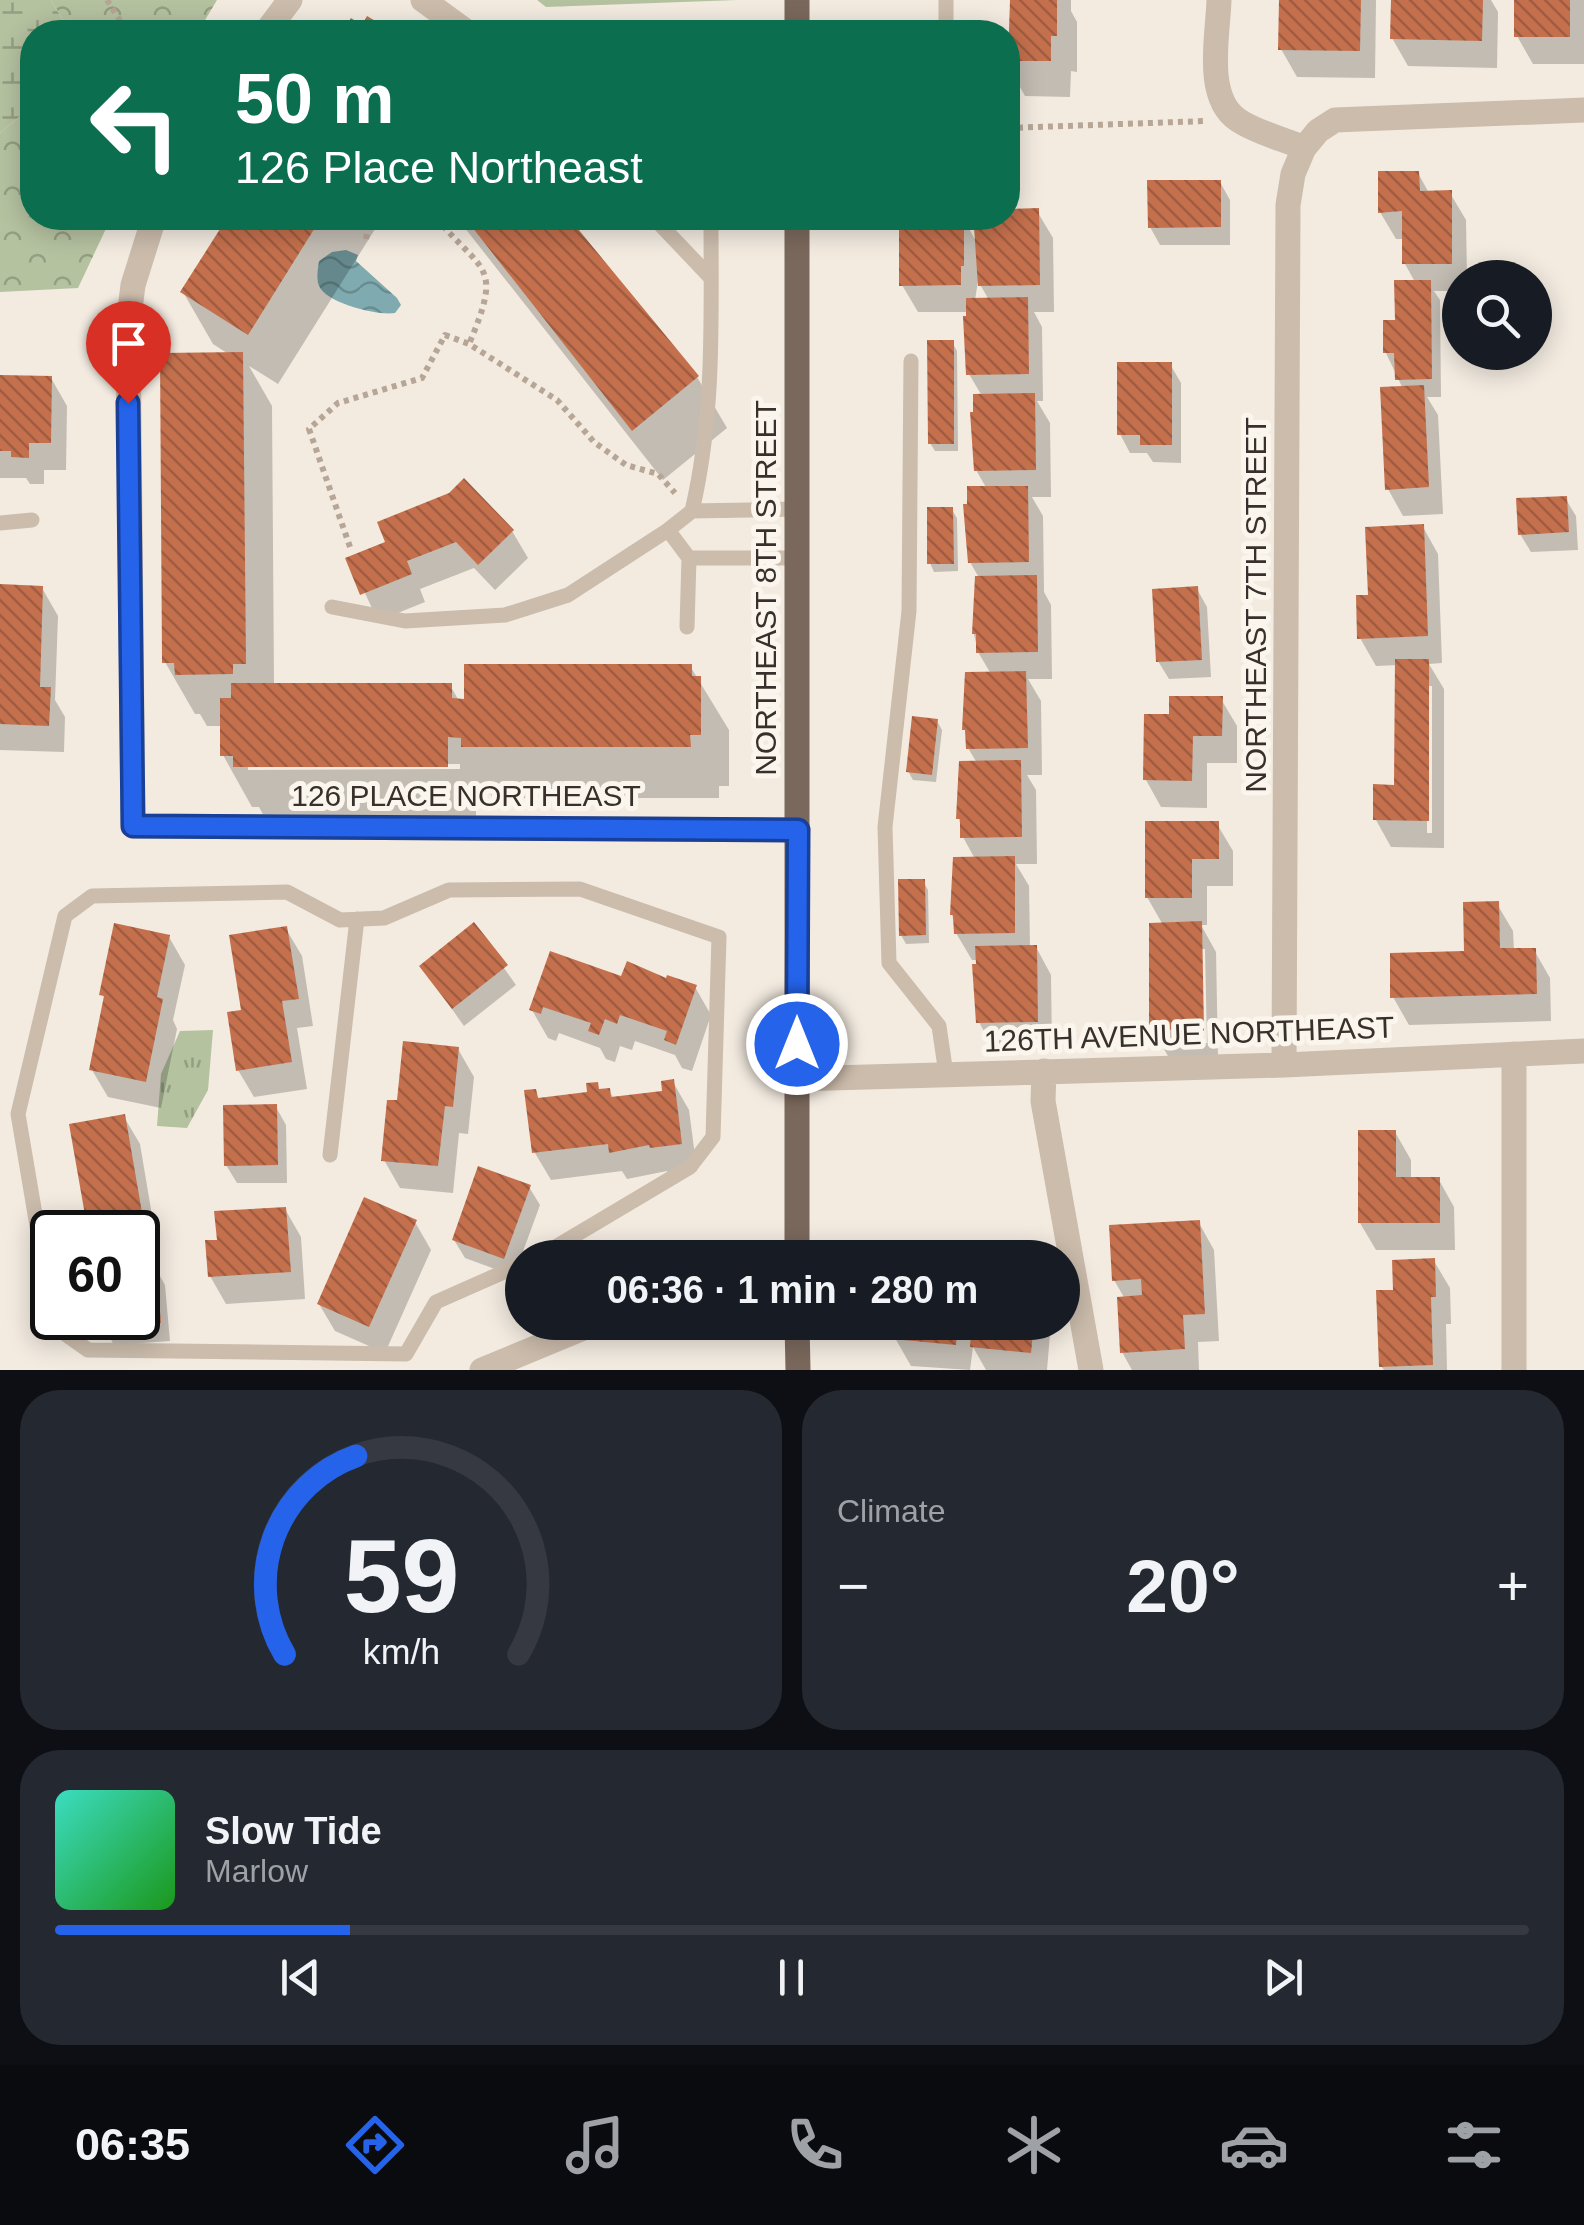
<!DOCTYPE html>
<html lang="en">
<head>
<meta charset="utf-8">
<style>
	body { margin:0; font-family:Arial,sans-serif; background:#242831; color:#f1f3f6; height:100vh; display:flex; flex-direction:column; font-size:38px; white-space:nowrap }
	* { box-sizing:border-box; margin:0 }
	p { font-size:32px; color:#9ea1a6 }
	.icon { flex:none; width:55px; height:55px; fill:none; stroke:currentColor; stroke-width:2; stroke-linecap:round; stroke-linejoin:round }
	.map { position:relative; height:1370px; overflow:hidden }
	.side { display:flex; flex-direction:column; gap:20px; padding:20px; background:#0d0f14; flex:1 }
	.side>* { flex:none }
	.hud { position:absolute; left:20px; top:20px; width:1000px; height:210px; border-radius:40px; box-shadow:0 5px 25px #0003; background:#0b6e4f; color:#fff; overflow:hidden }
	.buttons { position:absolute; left:1442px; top:260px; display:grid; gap:20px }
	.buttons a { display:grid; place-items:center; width:110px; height:110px; border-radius:50%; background:#171b24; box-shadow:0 5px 25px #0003; font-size:50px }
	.speed { position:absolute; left:30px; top:1210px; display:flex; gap:20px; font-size:50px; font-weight:700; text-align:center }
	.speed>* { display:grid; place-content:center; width:130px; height:130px; border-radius:50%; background:#171b24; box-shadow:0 5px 25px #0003; line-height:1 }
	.speed .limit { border:5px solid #111; border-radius:15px; background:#fff; color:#111 }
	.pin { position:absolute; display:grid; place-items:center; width:85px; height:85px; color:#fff; margin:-102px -42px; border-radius:50% 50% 50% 0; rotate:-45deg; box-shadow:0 0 10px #0007 }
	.pin .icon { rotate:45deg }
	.me { position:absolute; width:110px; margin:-55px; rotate:0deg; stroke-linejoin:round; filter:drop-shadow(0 0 8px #0008) }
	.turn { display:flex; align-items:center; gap:35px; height:210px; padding:0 50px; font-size:45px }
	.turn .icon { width:130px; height:130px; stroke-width:2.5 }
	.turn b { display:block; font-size:70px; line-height:85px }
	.big { font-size:75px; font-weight:700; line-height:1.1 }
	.side .widget { flex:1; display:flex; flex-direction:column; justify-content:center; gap:15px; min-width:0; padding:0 35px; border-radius:40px; background:#242831 }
	.side .dial { align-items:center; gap:0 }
	.dial svg { height:260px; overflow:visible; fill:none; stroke:#363941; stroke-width:7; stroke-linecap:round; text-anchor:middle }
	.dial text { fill:#f1f3f6; stroke:none }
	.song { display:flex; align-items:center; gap:30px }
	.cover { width:120px; height:120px; border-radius:15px; background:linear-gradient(135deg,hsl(170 70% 55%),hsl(120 70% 35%)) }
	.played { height:10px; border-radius:5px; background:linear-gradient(90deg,#2563eb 20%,#363941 20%) }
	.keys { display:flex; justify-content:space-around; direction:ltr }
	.heat { display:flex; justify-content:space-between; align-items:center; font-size:55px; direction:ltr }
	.side .tiles { flex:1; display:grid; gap:20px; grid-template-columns:1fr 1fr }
	.widget:last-child { grid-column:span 2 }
	.trip { position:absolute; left:505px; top:1240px; width:575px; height:100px; border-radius:50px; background:#171b24; box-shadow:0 5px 25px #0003; font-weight:700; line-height:100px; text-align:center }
	.tab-bar { display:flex; height:160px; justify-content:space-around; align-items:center; background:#090b0e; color:#9ea1a6 }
	.tab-bar .icon { width:70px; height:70px }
	.tab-bar .active { color:#2563eb }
	.tab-bar b { font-size:45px; color:#f1f3f6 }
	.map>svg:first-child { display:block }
	.forest { fill:url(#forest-crowns) }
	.wetland { fill:url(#wetland-marsh) }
	.park { fill:url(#park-tufts) }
	.water { fill:url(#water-waves) }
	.shadow { fill:#0003; fill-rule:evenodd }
	.building { fill:url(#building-back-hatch) }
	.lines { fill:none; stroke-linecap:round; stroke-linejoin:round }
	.path { stroke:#b7a696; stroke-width:6; stroke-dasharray:5 5; stroke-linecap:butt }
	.lane { stroke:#cbbcac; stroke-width:15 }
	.street { stroke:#cbbcac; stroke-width:25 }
	.primary { stroke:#7b685c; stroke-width:25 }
	.route-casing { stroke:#184099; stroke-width:25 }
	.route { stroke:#2563eb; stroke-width:18 }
	.labels { text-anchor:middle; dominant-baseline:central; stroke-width:10; stroke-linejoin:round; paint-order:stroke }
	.street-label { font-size:30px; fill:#39302b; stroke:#faf5ed }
</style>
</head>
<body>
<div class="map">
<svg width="1584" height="1370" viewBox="0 0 1584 1370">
	<defs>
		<pattern id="forest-crowns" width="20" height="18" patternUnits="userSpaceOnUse" patternTransform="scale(2.5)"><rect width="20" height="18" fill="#b5c2a0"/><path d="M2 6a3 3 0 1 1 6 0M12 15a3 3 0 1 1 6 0" fill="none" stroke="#949e83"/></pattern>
		<pattern id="wetland-marsh" width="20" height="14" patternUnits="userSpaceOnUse" patternTransform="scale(2.5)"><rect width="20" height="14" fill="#b5c2a0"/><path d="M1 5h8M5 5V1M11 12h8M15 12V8" fill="none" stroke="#949e83"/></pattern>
		<pattern id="park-tufts" width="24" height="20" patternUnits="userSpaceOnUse" patternTransform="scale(2.5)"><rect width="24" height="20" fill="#b5c2a0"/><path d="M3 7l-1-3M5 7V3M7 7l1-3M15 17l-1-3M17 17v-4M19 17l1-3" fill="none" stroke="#949e83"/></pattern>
		<pattern id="water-waves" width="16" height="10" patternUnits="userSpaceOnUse" patternTransform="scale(2.5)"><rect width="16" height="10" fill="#7fabb0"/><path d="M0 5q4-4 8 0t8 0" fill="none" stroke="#698c8f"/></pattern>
		<pattern id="building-back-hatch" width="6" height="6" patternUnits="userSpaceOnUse" patternTransform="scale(2.5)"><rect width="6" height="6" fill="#c4704d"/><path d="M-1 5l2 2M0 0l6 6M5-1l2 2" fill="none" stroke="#a05c40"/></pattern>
	</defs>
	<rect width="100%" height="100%" fill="#f3ebe0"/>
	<path class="forest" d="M51 0H217L198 32H70Z
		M537 0H737L546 7Z
		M32 106V218H111L78 288 0 292V133Z"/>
	<path class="wetland" d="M0 0H51L70 32H32V106L0 133Z"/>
	<path class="park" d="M213 1030 208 1090 187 1128 157 1126 161 1074 180 1031Z"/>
	<path class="water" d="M346 250 358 255 356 261 397 298 401 305 395 313C378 316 326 303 319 286 316 278 318 269 319 261L332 252Z"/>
	<path class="shadow" d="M1013 0H1071V11L1077 22V72L1071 71 1070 97 1025 96 1008 66V37H1013Z
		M1282 0H1376L1375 78 1297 77 1281 49Z
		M1393 0H1491L1498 12 1497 68 1408 66 1392 38Z
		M1517 0H1584V64H1533L1517 36Z
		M1418 173 1429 193H1450L1466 220 1467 278H1460V291H1434L1440 300 1441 397H1427L1438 415 1443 514 1403 516 1388 489 1403 389 1386 353 1415 282 1405 264V239H1396L1380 212Z
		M1220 182 1230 200V245H1160L1150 227Z
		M1008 211H1037L1053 238 1054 312H1034L1042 327 1043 401H1037L1050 423 1051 497H1032L1043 516 1044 592 1051 605 1052 679H1028L1041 701 1042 775H1027L1036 790 1037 864H1016L1029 886 1030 947H1036L1051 975 1052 1049 994 1050 979 1022 978 960H972L956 933 952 914 975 859 963 837 959 819 977 763 968 748 991 674 978 652 974 634 978 576 970 562 987 489 976 470 982 396 969 374 968 312H918L902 285 901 218H963L977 243 980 218H1008ZM978 281 989 300H975Z
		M229 218H382L278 384 249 366 272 406 274 685H450L459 701 690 666 729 730V786H719V798H493L487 788H476V818H265L259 807H252L223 755 222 726H207L200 714H195L165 662 230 355 213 344 183 292ZM460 764V769L248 770V765Z
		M457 218H566L697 377 727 428 663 480Z
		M952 342 957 351 958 451H935L930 443Z
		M1170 364 1181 383V463L1153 462 1147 453H1130L1120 434Z
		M0 377 51 378 67 406 66 470H44V484H30L26 478H0Z
		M1565 498 1576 516 1578 550 1531 552 1520 534Z
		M952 510 957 518 958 571 934 572 930 563Z
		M1423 527 1438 554 1442 663 1429 664 1444 689V848L1391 847 1376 820 1397 787 1398 665 1376 666 1360 638 1370 597ZM1427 686H1432V833H1427Z
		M512 531 528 558 495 590 474 568 420 589 425 602 378 621 349 559Z
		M0 587 42 588 58 616 55 700 65 717 64 752 0 750Z
		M1197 589 1207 607 1211 677 1169 679 1158 661Z
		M1221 699 1237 726V763H1207V808L1161 807 1146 780 1172 716Z
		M937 721 942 730 936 782 913 780 908 771Z
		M1217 824 1233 851V886H1207V925H1201L1216 952 1218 1058 1168 1056 1152 1028 1163 925 1147 897ZM1200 949H1205L1207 1043H1202Z
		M923 881 928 890 929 943 906 944 901 935Z
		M1497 904 1513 931 1514 951 1534 950 1550 978 1551 1021 1409 1025 1393 997 1467 954Z
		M474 926 516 985 464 1026 422 967Z
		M286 929 302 956 313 1026 297 1028 307 1089 254 1097 238 1070 244 1012Z
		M169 937 185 965 173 1020 177 1029 161 1108 108 1097 92 1070 106 1001 102 994Z
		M623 979 667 981 695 987 711 1015 692 1071 682 1068 675 1055 635 1041 632 1050 620 1046 615 1062 606 1059 600 1048 559 1033 556 1041 548 1038 532 1010Z
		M458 1049 474 1077 468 1134 459 1133 453 1193 400 1188 384 1160 400 1103Z
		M673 1082 689 1110 697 1171 668 1174 667 1171 627 1179 622 1171 551 1180 535 1153V1092L540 1100 609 1090 614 1099 665 1093Z
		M276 1107 286 1125 287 1183H237L226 1165Z
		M124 1117 140 1144 159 1257 138 1260V1232H90L72 1126Z
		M1395 1132 1411 1160V1180H1439L1454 1207 1455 1250H1376L1360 1223Z
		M529 1187 540 1205 514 1276 465 1258 454 1240Z
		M285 1209 301 1237 305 1299 226 1304 210 1276 219 1242Z
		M415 1222 431 1250 385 1353 335 1331 319 1304Z
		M1199 1223 1214 1250 1219 1341 1198 1342 1199 1370H1132L1122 1352 1125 1299 1114 1280Z
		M1434 1261 1450 1288 1451 1324H1446L1447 1370H1384L1381 1366 1395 1292Z
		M155 1267 165 1285 170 1341 114 1345 104 1327 103 1318H138V1268Z
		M897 1322H1051L1047 1370H986L973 1347 970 1370 911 1366 895 1338Z"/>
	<path class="building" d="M1010 0H1057V36H1051V61H1008Z
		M1279 0H1361L1360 51 1278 50Z
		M1391 0H1483L1482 41 1390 39Z
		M1514 0H1570V37H1514Z
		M367 16 394 32H342L351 18 362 25Z
		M1378 171H1419L1420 191 1452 190V264H1402V211L1378 213Z
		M1147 180H1221V227L1148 228Z
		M1039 208 1040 285 978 286 974 227H977V218H1008V209Z
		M227 218H321L248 335 180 292Z
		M465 218H569L699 376 632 431Z
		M899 218H960L961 226H964V266H961V285L899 286Z
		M1394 280H1431L1432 379 1395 380 1394 353H1383V320H1395Z
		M1028 297 1029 374 966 375 963 316H966V298Z
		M927 340H954V444H928Z
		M243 352 246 664H233V674L175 675 174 663H162L160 353Z
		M1117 362H1172V445H1140V435H1117Z
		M0 375 52 376 51 443H29V458L11 457V451H0Z
		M1424 385 1429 487 1385 490 1380 387Z
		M1035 393 1036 470 974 471 970 412H973V394Z
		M464 478 514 530 478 565 456 542 407 561 412 574 360 595 345 558 385 542 377 522 449 493Z
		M967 486H1028L1029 562 968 563 963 504H967Z
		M1567 496 1569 532 1518 535 1516 498Z
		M927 507H953L954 564H927Z
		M1424 524 1428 636 1357 639 1356 595H1368L1365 527Z
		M1037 575 1038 652 976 653V634H972L975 576Z
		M0 584 43 586 40 687H51L49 726 0 724Z
		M1198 586 1202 660 1156 662 1152 589Z
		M1395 659H1429V821L1373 820V784L1394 785Z
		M464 664H692V676H701V735H690L691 747H461V738L448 737V767H233V756H220V698H231V683H452V698L464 699Z
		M1026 671 1028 748 966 749 965 730H962L965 672Z
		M1169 696H1223L1222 736H1193L1192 781 1143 780 1144 714H1169Z
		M912 716 938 719 932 775 906 772Z
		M1021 760 1022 837 960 838V819H956L959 761Z
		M1145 821H1219V859H1192V898H1145Z
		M1015 856V933L954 934 953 915H950L953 857Z
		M898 879H925L926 935 899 936Z
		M1499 901 1500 948H1536L1537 994 1390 998V953L1464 951 1463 902Z
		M1202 921 1204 1031 1149 1029V923Z
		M474 922 508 965 452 1009 419 966Z
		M114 923 170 935 157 997 163 999 146 1082 89 1070 104 996 99 995Z
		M287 926 299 999 282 1001 292 1062 236 1071 227 1012 241 1010 229 935Z
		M1037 945 1038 1022 976 1023 972 964H976L975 946Z
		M550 951 621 976 627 961 666 978 667 975 697 985 676 1045 664 1040 667 1031 620 1015 617 1024 605 1019 599 1035 588 1031 591 1023 543 1007 541 1014 529 1010Z
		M403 1041 459 1047 453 1107 445 1106 438 1166 381 1161 387 1100H397Z
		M674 1079 682 1144 650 1148 649 1145 609 1153 608 1144 532 1153 524 1090 536 1089 538 1098 587 1092 586 1083 598 1082 599 1089 610 1088 611 1097 662 1091 661 1081Z
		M277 1104 278 1165 224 1166 223 1105Z
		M125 1114 145 1230 88 1232 69 1124Z
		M1358 1130H1396V1177H1440V1223H1358Z
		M478 1166 531 1185 504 1259 452 1240Z
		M364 1197 417 1220 369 1327 317 1304Z
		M286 1207 291 1272 208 1277 205 1240H217L214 1211Z
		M1200 1220 1205 1314 1183 1315 1185 1349 1120 1353 1117 1297 1142 1295 1141 1279 1112 1281 1109 1225Z
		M1435 1258 1436 1297H1431L1433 1365 1379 1367 1376 1290H1393L1392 1260Z
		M156 1264 161 1323 101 1328 100 1318H138V1266Z
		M894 1322H958L956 1345 893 1339Z
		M972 1322H1034L1031 1353 970 1347Z"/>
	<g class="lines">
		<path class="path" d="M107 0 127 32
			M1008 128 1206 121
			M436 218C484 274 503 264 469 344
			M366 239 370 218
			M350 547 309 429 338 403 422 378 445 335 469 344 557 400 594 442 626 465 658 474 675 493"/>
		<path class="lane" d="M946 0V32
			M654 218 711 278
			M911 361 909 611 885 827 889 963 939 1026 946 1074
			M692 511C715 413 711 317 711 218
			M0 523 32 520
			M668 530 689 558H797
			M332 607 405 621 505 615 568 595 668 530 692 511 797 509
			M687 627 689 558
			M330 1155 357 919
			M406 1354 88 1350 54 1326 18 1114 65 916 92 896 287 892 340 920 384 918 449 890 580 889 719 937 713 1137 690 1167 537 1258
			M406 1354 436 1302 522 1264"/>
		<path class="street" d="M423 0 467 32
			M1219 0C1218 35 1204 97 1238 120 1257 133 1284 139 1304 148L1318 131 1335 120 1584 110
			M266 32 290 0
			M154 218 133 285 128 326 133 826 798 830
			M1284 1065 1288 205 1293 174 1304 148
			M1044 1071 1043 1101 1091 1370
			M796 1079 1284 1065 1584 1051
			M482 1370 598 1322
			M1514 1370V1054"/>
		<path class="primary" d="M797 0V32
			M797 218V1258
			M797 1322 798 1370"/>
	</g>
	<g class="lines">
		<g class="route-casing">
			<path id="route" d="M128 403 133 826 798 830 797 1044"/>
		</g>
		<use href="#route" class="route"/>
	</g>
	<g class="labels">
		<g class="street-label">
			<text transform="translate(765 588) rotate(-90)">NORTHEAST 8TH STREET</text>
			<text transform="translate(1255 605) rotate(-90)">NORTHEAST 7TH STREET</text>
			<text x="466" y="795">126 PLACE NORTHEAST</text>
			<text transform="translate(1189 1034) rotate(-2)">126TH AVENUE NORTHEAST</text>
		</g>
	</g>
</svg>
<div class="buttons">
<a><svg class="icon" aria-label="search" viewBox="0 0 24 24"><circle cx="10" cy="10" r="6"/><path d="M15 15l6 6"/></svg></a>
</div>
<div class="speed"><div class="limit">60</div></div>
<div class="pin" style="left:128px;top:403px;background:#d93025"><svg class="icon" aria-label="arrive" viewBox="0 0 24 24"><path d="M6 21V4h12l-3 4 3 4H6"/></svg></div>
<svg class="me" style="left:797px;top:1044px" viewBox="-20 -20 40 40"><circle r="17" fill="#2563eb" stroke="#fff" stroke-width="3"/><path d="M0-11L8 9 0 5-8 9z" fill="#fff"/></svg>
<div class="trip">06:36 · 1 min · 280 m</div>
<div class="hud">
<div class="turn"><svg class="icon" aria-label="left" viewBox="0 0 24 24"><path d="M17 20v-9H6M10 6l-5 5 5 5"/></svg><div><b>50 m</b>126 Place Northeast</div></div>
</div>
</div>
<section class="side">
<div class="tiles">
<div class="widget dial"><svg viewBox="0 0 100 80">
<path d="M14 69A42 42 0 1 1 86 69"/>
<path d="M14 69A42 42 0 0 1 36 8" stroke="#2563eb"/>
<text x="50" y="56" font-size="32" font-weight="700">59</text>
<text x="50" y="72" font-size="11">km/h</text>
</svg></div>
<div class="widget"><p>Climate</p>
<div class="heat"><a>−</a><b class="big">20°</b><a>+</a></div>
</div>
<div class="widget">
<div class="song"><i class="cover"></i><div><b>Slow Tide</b><p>Marlow</p></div></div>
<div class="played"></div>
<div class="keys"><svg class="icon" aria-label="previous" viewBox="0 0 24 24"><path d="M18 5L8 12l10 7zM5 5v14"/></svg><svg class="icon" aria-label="pause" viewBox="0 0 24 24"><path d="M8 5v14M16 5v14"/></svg><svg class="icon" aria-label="next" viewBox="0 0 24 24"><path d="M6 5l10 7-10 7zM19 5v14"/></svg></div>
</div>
</div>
</section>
<nav class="tab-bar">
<b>06:35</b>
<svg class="icon active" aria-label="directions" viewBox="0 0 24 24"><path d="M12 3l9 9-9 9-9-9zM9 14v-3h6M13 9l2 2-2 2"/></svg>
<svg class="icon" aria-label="music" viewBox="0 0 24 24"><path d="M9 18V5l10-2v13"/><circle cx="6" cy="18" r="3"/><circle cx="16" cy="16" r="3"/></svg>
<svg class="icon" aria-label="phone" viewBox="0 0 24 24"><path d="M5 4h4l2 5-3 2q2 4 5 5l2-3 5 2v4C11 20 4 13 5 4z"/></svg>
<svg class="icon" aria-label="climate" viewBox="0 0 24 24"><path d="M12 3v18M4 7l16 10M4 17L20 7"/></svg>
<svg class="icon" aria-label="car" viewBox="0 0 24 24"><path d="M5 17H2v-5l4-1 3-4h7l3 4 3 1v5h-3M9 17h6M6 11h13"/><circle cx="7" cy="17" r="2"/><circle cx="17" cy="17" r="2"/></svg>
<svg class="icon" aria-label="filters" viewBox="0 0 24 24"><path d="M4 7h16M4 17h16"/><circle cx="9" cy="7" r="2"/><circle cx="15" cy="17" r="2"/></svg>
</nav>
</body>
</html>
